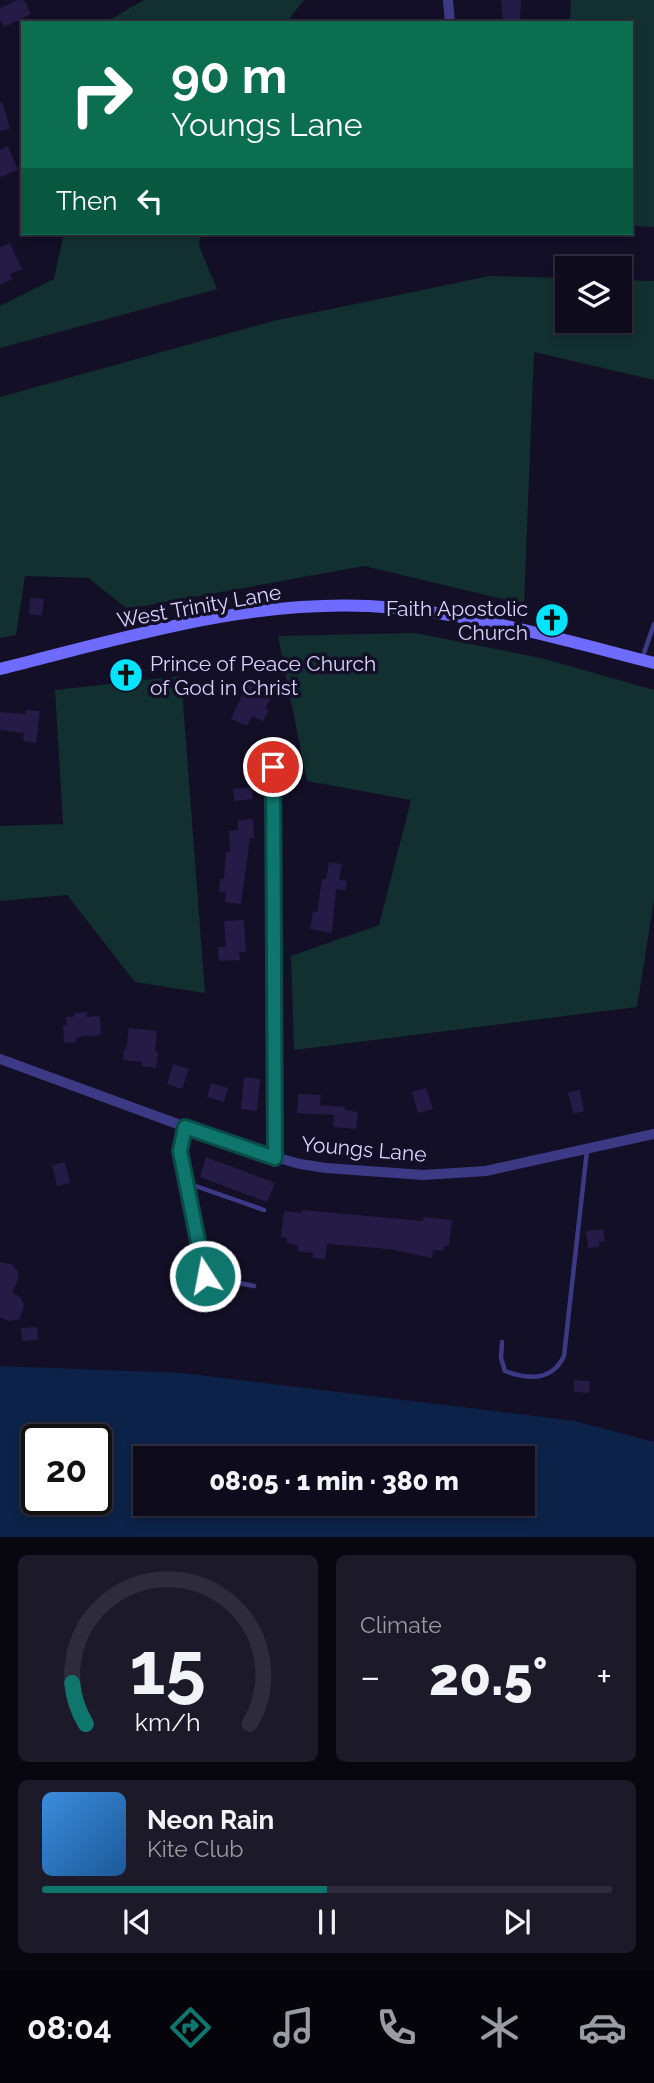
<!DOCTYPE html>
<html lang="en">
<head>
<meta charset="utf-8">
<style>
	body { margin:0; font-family:Raleway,sans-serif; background:#1c1929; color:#f1f3f6; height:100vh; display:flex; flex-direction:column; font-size:26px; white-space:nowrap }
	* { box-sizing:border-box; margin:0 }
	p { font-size:23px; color:#9b9ba3 }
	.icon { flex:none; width:38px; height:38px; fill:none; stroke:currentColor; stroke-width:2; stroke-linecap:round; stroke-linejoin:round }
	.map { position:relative; height:1537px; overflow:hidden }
	.panel { display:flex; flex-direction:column; gap:18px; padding:18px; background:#08060f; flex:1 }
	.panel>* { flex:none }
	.top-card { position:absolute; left:21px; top:21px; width:612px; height:214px; border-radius:0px; box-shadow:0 4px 10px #0003,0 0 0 2px #2e2b3b; background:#0b6e4f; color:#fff; overflow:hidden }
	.fabs { position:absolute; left:555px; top:256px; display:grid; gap:14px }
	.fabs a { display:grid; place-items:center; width:77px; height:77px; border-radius:0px; background:#0e0b1c; box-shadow:0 4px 10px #0003,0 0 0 2px #2e2b3b; font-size:35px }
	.speed { position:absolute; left:21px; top:1424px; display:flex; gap:14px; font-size:35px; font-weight:700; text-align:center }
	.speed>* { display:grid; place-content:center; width:91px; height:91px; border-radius:50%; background:#0e0b1c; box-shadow:0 4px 10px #0003,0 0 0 2px #2e2b3b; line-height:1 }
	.speed .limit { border:4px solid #111; border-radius:10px; background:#fff; color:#111 }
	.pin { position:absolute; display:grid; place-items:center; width:60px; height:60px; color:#fff; margin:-30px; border:4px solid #fff; border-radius:50%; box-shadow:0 2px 7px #0007 }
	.me { position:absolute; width:77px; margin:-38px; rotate:349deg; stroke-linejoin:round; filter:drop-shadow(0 0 5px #0008) }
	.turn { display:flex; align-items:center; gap:24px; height:147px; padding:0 35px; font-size:32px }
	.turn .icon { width:91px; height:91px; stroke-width:2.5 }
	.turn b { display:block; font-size:49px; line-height:60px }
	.then { display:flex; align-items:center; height:66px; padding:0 35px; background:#0003; gap:14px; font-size:26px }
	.big { font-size:52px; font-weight:800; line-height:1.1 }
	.panel .widget { flex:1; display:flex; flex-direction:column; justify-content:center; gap:10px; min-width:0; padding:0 24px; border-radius:10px; background:#1c1929 }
	.panel .dial { align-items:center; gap:0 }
	.dial svg { height:182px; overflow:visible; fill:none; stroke:#2e2b3b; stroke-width:7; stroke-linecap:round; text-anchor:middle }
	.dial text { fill:#f1f3f6; stroke:none }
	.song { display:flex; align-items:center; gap:21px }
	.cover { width:84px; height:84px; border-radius:10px; background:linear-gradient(135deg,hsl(210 70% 55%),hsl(210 70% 35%)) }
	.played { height:7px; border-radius:4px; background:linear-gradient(90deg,#0f766e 50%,#2e2b3b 50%) }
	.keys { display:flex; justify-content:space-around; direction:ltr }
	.heat { display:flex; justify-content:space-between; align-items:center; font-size:38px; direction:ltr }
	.panel .tiles { flex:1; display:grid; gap:18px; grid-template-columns:1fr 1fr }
	.widget:last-child { grid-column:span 2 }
	.trip { position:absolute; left:133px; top:1446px; width:402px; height:70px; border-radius:0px; background:#0e0b1c; box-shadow:0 4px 10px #0003,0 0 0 2px #2e2b3b; font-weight:800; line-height:70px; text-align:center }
	.menu { display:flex; height:112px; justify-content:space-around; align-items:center; background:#06040b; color:#9b9ba3 }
	.menu .icon { width:49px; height:49px }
	.menu .selected { color:#0f766e }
	.menu b { font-size:32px; color:#f1f3f6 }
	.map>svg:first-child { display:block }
	.green { fill:#12302f }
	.water { fill:#0c2248; fill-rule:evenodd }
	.building { fill:#241b47 }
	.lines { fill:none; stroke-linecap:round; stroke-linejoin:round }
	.service { stroke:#3d3a85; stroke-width:4.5 }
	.minor { stroke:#3d3a85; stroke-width:10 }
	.secondary { stroke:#6f6bff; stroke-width:12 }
	.route-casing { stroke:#0a4d48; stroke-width:18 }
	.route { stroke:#0f766e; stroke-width:12 }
	.labels { text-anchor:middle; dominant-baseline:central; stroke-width:7; stroke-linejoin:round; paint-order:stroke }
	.street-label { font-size:21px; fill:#d9d4ff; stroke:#130f26 }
	.poi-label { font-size:21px; fill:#d9d4ff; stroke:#130f26; text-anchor:end }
</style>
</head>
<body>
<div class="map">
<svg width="654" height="1537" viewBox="0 0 654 1537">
	<rect width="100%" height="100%" fill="#130f26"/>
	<path class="green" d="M144 0H304L286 23H104Z
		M571 0H654V227L632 226V23H570Z
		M64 233H201L199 246 217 289 0 348V306L54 279Z
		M490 276 567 278V320H620V280L654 281V380L534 352 524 604 364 566 128 609 88 578 25 576 16 635 0 638V397L273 321Z
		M415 633 541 658 654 690V900L637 1007 294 1050 291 956 379 925 411 800 307 781 278 636Z
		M181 676 205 993 135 982 67 895 0 901V826L63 824 55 690Z"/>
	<path class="water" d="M0 1366 182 1373 575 1421 654 1442V1537H0ZM37 1440H96V1500H37ZM145 1458H523V1503H145Z"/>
	<path class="building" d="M18 0H24L31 14 4 27 0 19V8Z
		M501 0H521L520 23H503Z
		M0 103H3L10 129 0 131Z
		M8 146 18 170 0 177V150Z
		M10 243 22 269 10 274 12 279 0 285V247Z
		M30 598 44 599 42 616 29 614Z
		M247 684 272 696 265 709 269 710 263 721 252 716 247 726 231 719Z
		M26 710 40 711 36 743 23 741 24 733 0 730V712L25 714Z
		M252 787 253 799 234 801 233 789Z
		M253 819 254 838H250L241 904 225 902 226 892H219L220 879H224L226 852H230L229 831 238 830V820Z
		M329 862 342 864 339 880 347 881 345 890 336 889 332 933 310 929 313 911 317 912 322 879H326Z
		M244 920 246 952H239L240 960 219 961 218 947H226L224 921Z
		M87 1012V1017L100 1016 101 1035 76 1037V1042L64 1043 63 1025H67L66 1017H74V1013Z
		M129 1028 157 1031 155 1051 158 1052 156 1068 141 1066 142 1062 123 1060 124 1050H126Z
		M173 1064 189 1069 182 1089 167 1084Z
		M244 1077 260 1079 257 1111 241 1109Z
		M211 1083 228 1088 224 1102 207 1097Z
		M426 1088 433 1109 418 1113 412 1092Z
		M580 1090 584 1111 573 1114 568 1092Z
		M298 1094 321 1095 320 1105 345 1107V1110L358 1112 356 1129 333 1127 334 1115 297 1113Z
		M206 1157 275 1183 267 1202 200 1177Z
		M65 1162 70 1183 57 1186 52 1165Z
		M302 1210 423 1221V1217L452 1220 449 1246H444L443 1251 433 1250 432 1258 389 1249 327 1244 325 1259 313 1258V1253L297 1251 298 1245 286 1243 287 1238 281 1237 284 1211 302 1213Z
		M603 1229 605 1241 599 1242V1247L588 1248 586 1231Z
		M0 1262 11 1264 18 1271V1280L12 1292 21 1298 24 1307 19 1320 9 1321 0 1317Z
		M37 1327 38 1340 22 1341 21 1328Z
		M574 1380 590 1381 589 1393 574 1392Z"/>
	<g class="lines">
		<path class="service" d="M642 659 654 624
			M185 1128 180 1151 205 1276 254 1286
			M187 1183 264 1210
			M502 1342 501 1358 505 1371C529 1380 552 1381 564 1356L587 1150"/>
		<path class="minor" d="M448 0 450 23
			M273 767 275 1158
			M0 1059 243 1148 300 1164 326 1168 423 1175 486 1171 654 1134"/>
		<path class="secondary" d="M0 669C120 639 244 600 369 606 466 611 560 639 654 663"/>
	</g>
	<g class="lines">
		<g class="route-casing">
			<path id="route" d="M205 1276 180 1151 185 1127 275 1158 273 767"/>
		</g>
		<use href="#route" class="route"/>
	</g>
	<defs>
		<g id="church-disc" transform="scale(1.75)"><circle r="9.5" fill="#00e5ff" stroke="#130f26"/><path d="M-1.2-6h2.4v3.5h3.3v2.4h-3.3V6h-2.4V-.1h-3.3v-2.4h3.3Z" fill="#111"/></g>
	</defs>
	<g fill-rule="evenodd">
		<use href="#church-disc" x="552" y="620"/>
		<use href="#church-disc" x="126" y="675"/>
	</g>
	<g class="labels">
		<g class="street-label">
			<text transform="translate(199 606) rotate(-10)">West Trinity Lane</text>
			<text transform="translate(364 1149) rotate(5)">Youngs Lane</text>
		</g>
		<g class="poi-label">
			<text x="528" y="608">Faith Apostolic<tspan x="528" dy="24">Church</tspan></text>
			<text x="150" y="663" text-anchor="start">Prince of Peace Church<tspan x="150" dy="24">of God in Christ</tspan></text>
		</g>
	</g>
</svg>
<div class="fabs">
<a><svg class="icon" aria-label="layers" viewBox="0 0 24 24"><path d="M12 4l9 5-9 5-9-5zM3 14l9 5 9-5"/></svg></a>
</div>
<div class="speed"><div class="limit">20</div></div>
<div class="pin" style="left:273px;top:767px;background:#d93025"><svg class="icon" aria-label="arrive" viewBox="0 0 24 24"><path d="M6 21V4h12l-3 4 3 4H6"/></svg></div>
<svg class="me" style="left:205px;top:1276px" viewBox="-20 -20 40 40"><circle r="17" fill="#0f766e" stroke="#fff" stroke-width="3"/><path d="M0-11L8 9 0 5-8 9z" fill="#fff"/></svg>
<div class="trip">08:05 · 1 min · 380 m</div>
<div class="top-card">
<div class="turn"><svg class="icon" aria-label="right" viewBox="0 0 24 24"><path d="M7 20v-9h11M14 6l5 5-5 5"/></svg><div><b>90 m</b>Youngs Lane</div></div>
<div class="then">Then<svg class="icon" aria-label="left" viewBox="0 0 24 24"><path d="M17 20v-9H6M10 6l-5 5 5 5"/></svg></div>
</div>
</div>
<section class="panel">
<div class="tiles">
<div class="widget dial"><svg viewBox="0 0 100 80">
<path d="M14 69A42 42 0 1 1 86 69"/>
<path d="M14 69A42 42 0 0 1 8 51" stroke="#0f766e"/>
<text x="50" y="56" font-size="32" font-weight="700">15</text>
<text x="50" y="72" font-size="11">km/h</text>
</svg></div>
<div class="widget"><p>Climate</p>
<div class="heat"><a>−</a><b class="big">20.5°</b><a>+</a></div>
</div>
<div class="widget">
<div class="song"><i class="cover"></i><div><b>Neon Rain</b><p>Kite Club</p></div></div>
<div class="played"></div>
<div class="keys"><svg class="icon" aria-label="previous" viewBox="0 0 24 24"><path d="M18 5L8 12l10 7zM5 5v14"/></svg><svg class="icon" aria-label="pause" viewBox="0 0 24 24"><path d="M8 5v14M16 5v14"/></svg><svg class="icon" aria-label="next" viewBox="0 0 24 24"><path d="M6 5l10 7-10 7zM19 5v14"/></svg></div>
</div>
</div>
</section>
<nav class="menu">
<b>08:04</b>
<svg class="icon selected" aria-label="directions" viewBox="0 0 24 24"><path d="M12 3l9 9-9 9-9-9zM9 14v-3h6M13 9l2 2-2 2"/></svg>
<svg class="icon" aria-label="music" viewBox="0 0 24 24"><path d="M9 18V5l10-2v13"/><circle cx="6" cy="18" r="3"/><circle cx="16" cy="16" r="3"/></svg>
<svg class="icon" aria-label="phone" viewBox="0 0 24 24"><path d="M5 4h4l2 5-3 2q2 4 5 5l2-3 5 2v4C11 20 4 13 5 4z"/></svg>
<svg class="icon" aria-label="climate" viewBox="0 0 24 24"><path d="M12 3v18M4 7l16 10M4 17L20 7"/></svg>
<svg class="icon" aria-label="car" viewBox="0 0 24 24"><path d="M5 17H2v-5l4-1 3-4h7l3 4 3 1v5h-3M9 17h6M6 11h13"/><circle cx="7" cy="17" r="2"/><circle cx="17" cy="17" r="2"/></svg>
</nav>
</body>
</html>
